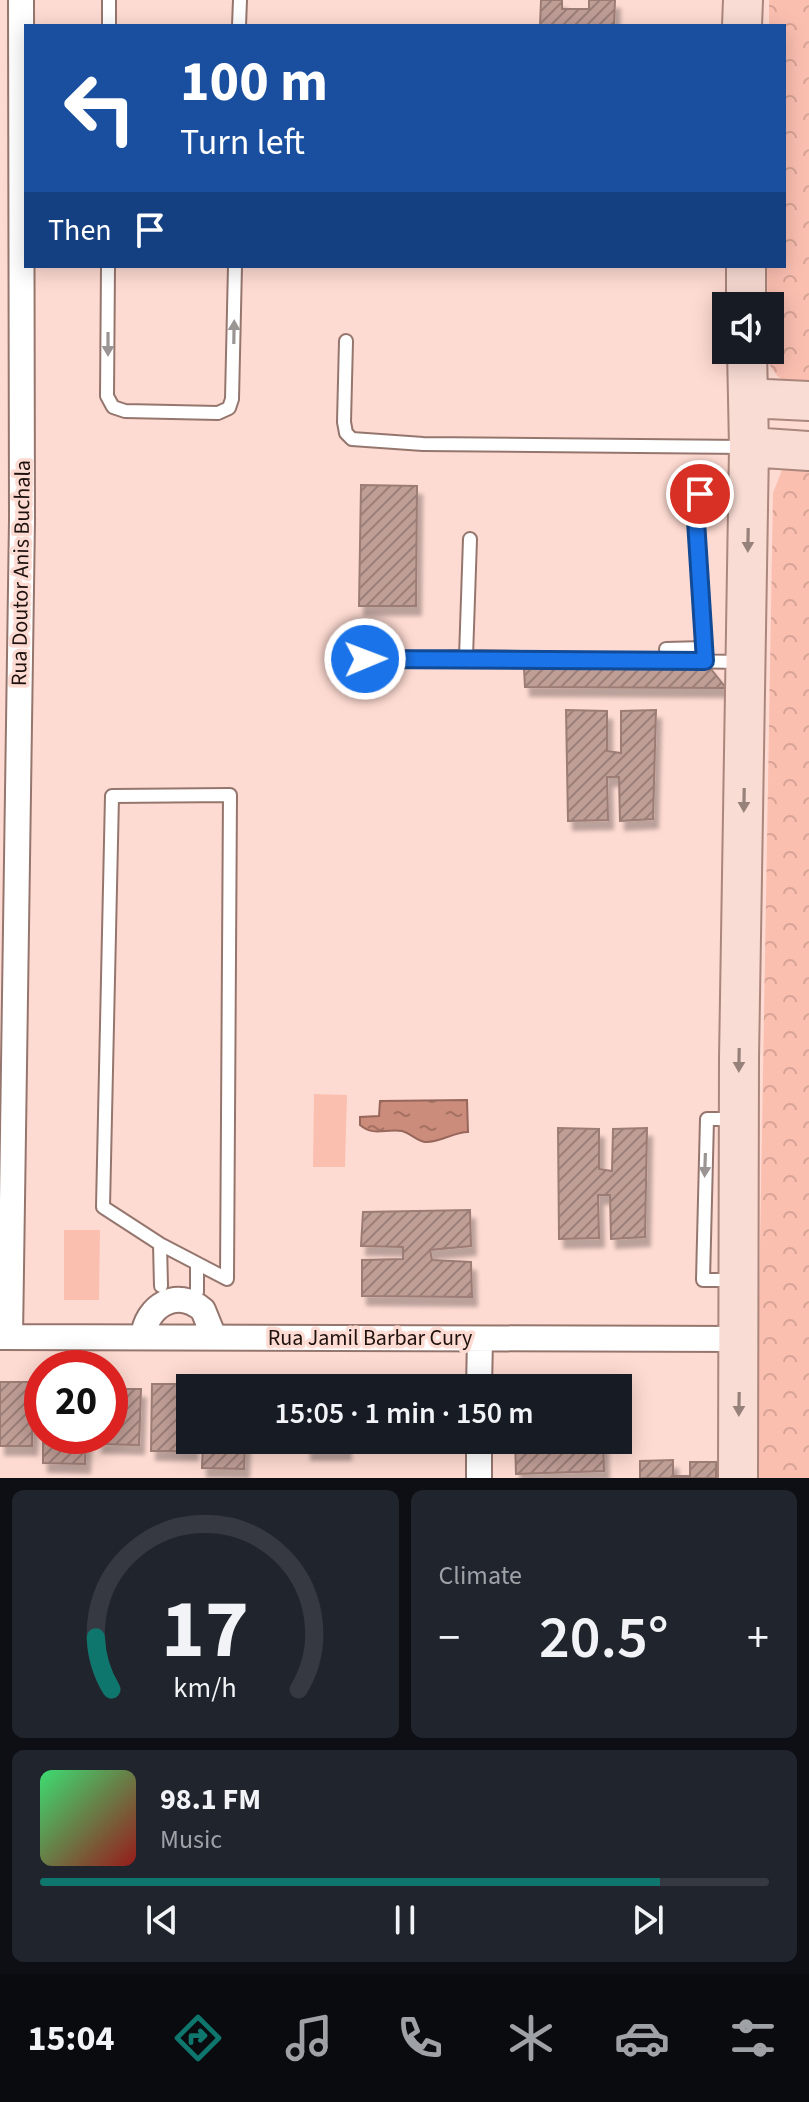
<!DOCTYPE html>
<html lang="en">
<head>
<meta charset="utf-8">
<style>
	body { margin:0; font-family:"Source Sans 3",sans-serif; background:#20242c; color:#f1f3f6; height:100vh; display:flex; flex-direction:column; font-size:30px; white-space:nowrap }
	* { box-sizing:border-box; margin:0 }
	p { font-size:26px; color:#9ea1a6 }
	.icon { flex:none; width:44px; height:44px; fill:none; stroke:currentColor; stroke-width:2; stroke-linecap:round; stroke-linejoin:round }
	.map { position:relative; height:1478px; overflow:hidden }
	.sheet { display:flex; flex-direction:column; gap:12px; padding:12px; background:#0d0f14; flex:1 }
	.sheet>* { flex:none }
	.guide { position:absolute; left:24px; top:24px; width:762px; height:244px; border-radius:0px; box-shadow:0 4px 20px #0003; background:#1a4fa0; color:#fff; overflow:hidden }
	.controls { position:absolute; left:712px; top:292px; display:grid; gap:16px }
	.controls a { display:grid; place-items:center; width:72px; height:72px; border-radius:0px; background:#171b24; box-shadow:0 4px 20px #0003; font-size:40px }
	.speed { position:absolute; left:24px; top:1350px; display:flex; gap:16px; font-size:40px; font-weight:700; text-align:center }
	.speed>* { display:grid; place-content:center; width:104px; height:104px; border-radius:50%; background:#171b24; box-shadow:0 4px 20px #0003; line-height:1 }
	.speed .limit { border:12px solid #d22; background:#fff; color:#111 }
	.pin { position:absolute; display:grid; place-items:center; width:68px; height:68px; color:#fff; margin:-34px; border:4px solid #fff; border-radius:50%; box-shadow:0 2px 8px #0007 }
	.me { position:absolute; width:88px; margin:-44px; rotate:89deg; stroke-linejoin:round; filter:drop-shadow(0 0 6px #0008) }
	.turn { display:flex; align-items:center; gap:28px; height:168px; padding:0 24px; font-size:36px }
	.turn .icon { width:104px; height:104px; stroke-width:2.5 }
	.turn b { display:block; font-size:56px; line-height:68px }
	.then { display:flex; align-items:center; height:76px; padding:0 24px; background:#0003; gap:16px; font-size:30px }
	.big { font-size:60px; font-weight:600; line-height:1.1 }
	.sheet .widget { flex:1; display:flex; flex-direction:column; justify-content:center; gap:12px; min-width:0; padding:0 28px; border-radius:12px; background:#20242c }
	.sheet .dial { align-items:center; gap:0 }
	.dial svg { height:208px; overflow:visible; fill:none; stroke:#363941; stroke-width:7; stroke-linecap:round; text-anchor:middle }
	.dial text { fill:#f1f3f6; stroke:none }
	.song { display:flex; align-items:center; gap:24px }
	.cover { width:96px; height:96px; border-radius:12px; background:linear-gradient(135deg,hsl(140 70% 55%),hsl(0 70% 35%)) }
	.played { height:8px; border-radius:4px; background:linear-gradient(90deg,#0f766e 85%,#363941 85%) }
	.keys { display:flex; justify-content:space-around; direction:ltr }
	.heat { display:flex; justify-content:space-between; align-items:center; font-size:44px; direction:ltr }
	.sheet .tiles { flex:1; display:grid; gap:12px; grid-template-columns:1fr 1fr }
	.widget:last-child { grid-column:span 2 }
	.trip { position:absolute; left:176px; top:1374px; width:456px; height:80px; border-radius:0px; background:#171b24; box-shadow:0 4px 20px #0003; font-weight:600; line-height:80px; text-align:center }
	.dock { display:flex; height:128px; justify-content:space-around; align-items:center; background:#090b0e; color:#9ea1a6 }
	.dock .icon { width:56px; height:56px }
	.dock .current { color:#0f766e }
	.dock b { font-size:36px; color:#f1f3f6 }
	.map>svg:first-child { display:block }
	.park { fill:url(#park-crowns) }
	.garden { fill:#fbbfb0 }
	.water { fill:url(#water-ripples); stroke:#97675b; stroke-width:2 }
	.building { fill:url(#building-hatch); stroke:#9c7d75; stroke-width:2; filter:url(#shadow) }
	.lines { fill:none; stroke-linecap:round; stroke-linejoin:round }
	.lane-casing { stroke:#95766e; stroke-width:16 }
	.street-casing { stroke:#95766e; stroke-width:28 }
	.primary-casing { stroke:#aa867c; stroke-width:42 }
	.lane { stroke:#fff; stroke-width:12 }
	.street { stroke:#fff; stroke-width:24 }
	.primary { stroke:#f9dcd4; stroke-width:38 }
	.oneway { fill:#9a9493 }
	.oneway2 { fill:#96817b }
	.route-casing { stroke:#114b97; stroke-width:20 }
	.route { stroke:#1a73e8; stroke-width:14 }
	.labels { text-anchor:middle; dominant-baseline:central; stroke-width:7; stroke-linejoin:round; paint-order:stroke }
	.street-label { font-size:22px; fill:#1e120f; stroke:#fedbd2 }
</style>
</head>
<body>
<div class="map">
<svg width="809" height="1478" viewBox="0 0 809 1478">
	<defs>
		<pattern id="park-crowns" width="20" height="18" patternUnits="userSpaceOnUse" patternTransform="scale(2)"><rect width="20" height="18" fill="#fbbfb0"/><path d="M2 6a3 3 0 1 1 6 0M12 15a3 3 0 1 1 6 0" fill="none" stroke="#d7a396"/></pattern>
		<pattern id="water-ripples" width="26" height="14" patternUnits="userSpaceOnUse" patternTransform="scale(2)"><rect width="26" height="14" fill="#cb8c7b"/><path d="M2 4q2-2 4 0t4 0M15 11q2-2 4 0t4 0" fill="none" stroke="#a47163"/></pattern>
		<pattern id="building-hatch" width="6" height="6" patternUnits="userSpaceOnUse" patternTransform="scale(2)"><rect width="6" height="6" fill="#bf9e96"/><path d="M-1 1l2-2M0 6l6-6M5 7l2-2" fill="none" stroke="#9b7f79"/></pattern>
		<filter id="shadow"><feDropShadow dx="5" dy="9" stdDeviation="2" flood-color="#0004"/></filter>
	</defs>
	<rect width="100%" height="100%" fill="#fedbd2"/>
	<path class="park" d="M769 0H809V384C787 383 777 382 768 361L767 266H784V26H769Z
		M809 459V1478H756L773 493 784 465Z"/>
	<path class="garden" d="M314 1094 347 1095 345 1167H313Z
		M64 1230H100L99 1300H64Z"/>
	<path class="water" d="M467 1100 468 1132C453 1132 440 1143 425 1142 417 1141 410 1133 402 1131 386 1128 374 1137 360 1125V1117L379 1116 380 1101Z"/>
	<path class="building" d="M541 0H562V9H589V0H615L614 26H540Z
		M361 485 417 486 416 606H359Z
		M707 664 726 688 525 687 524 669Z
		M566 710 607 711V751L621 753V711L656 710 653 819 620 821 619 777H607L608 820 568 821Z
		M558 1128 599 1129V1169L612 1171 613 1129 647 1128 645 1237 611 1239 610 1195H598L599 1238 559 1239Z
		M470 1210 471 1246 430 1250 432 1260 471 1262 472 1297 362 1296V1260L403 1259V1247L361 1246 363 1212Z
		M305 1381 347 1382V1388H305Z
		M0 1382H33L32 1446H0Z
		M204 1383 246 1384V1388H204Z
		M152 1384H194V1388H190L193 1451H151Z
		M110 1389H141L139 1445 97 1444 98 1436H110Z
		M43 1436H86L85 1464 43 1463Z
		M203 1440H245L244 1469 202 1468Z
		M306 1440H346V1451H306Z
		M515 1440H603L604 1471 516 1474Z
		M673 1460V1476H690V1462H716V1478H640V1461Z"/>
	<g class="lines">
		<g class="lane-casing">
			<path id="lane" d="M109 26V0
				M239 26 240 0
				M108 266 107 396 113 407 125 411 218 413 229 408 232 399 235 266
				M346 341 344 422 346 433 352 439 423 444 745 447
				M666 649 704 648
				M466 657 470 539
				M365 659 466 657 739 662
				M705 661 695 505 700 494 714 487 746 486
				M230 795 227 1279 160 1244 103 1207 112 796Z
				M160 1244 161 1286
				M735 1280H703L707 1119H735
				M197 1292V1265"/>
		</g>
		<g class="street-casing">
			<path id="street" d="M0 1337 740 1339
				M10 1337 22 520 21 0
				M143 1337C146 1306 177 1287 203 1310L214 1337
				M479 1388 480 1339
				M479 1478V1440"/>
		</g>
		<g class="primary-casing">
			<path id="primary" d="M742 26 743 0
				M746 266V306
				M748 398 809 401
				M749 447 809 451
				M738 1478 739 1059 749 447 747 350"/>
		</g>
		<use href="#lane" class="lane"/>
		<use href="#street" class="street"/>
		<use href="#primary" class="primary"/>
	</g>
	<defs><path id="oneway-solid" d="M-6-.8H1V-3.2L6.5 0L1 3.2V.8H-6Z" transform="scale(2)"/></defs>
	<g class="oneway">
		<use href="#oneway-solid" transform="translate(234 332) rotate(-89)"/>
		<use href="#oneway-solid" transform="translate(108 344) rotate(90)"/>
		<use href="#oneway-solid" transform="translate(705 1165) rotate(92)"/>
	</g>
	<g class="oneway2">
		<use href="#oneway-solid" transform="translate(748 540) rotate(91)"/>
		<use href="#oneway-solid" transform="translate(744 800) rotate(91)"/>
		<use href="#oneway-solid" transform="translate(739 1060) rotate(91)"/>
		<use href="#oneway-solid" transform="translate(739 1404) rotate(91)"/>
	</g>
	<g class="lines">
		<g class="route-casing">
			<path id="route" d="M365 659 705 661 695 505 700 494"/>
		</g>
		<use href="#route" class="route"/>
	</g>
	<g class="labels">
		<g class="street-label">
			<text transform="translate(21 573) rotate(-89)">Rua Doutor Anis Buchala</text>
			<text x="370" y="1338">Rua Jamil Barbar Cury</text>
		</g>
	</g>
</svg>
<div class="controls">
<a><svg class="icon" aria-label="sound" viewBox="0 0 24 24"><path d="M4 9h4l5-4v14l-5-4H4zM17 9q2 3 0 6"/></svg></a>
</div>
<div class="speed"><div class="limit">20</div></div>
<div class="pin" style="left:700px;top:494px;background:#d93025"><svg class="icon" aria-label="arrive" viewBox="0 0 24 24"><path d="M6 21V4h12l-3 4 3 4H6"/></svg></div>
<svg class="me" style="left:365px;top:659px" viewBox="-20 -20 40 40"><circle r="17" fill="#1a73e8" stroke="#fff" stroke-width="3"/><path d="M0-11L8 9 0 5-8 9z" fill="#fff"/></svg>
<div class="trip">15:05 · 1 min · 150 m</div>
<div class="guide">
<div class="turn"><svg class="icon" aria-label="left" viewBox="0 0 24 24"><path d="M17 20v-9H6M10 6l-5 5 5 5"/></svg><div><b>100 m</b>Turn left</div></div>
<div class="then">Then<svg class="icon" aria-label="arrive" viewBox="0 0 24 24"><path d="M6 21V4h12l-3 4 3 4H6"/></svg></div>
</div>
</div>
<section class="sheet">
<div class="tiles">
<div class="widget dial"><svg viewBox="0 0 100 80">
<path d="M14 69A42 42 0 1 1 86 69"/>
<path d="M14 69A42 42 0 0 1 8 49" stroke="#0f766e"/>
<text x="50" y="56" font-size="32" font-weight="700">17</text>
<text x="50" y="72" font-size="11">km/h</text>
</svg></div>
<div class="widget"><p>Climate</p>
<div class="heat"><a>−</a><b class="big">20.5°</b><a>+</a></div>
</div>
<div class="widget">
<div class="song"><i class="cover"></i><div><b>98.1 FM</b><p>Music</p></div></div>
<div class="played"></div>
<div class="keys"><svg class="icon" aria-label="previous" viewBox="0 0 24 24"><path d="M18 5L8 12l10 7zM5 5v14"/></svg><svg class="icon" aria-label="pause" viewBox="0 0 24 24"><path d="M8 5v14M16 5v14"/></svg><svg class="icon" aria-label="next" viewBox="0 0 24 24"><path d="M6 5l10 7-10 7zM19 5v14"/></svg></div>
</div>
</div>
</section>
<nav class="dock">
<b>15:04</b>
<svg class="icon current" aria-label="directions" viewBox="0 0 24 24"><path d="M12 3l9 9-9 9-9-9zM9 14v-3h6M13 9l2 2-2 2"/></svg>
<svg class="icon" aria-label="music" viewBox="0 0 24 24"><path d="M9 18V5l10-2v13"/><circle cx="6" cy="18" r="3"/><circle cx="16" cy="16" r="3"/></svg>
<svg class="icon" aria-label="phone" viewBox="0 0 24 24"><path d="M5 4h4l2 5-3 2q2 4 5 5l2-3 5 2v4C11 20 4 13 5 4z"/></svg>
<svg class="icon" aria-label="climate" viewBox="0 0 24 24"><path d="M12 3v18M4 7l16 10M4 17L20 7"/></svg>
<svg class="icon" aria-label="car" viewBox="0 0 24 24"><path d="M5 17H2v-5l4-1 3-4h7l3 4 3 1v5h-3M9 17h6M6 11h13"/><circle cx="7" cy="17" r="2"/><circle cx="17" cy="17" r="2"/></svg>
<svg class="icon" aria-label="filters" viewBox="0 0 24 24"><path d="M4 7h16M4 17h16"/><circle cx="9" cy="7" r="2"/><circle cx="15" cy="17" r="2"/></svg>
</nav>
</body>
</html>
